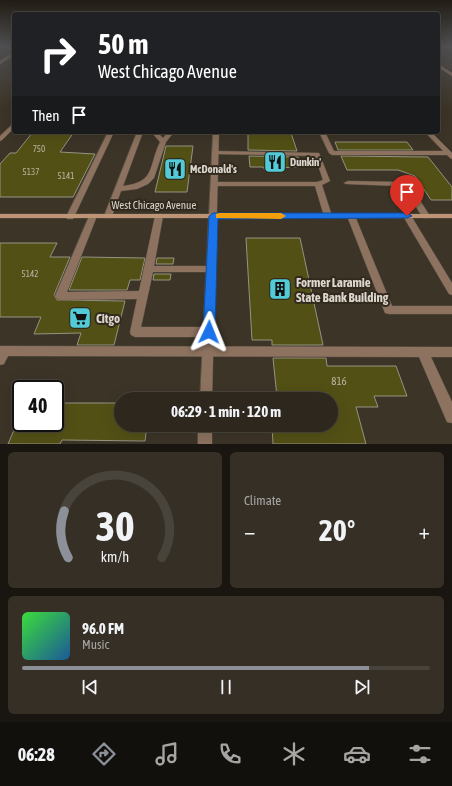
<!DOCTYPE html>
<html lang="en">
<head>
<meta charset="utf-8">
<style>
	body { margin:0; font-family:"Asap Condensed",sans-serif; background:#352f26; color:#f1f3f6; height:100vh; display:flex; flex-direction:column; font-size:15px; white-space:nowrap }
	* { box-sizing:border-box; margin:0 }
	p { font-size:13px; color:#a7a5a4 }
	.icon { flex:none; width:22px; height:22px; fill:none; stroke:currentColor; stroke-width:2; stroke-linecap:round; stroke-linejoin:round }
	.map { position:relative; height:444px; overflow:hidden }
	.details { display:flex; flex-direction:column; gap:8px; padding:8px; background:#191510; flex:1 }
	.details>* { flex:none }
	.guide { position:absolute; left:12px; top:12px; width:428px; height:122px; border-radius:4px; box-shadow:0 4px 16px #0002,0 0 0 1px #48443b; background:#202124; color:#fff; overflow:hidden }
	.speed { position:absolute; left:12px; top:380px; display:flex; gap:8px; font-size:20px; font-weight:700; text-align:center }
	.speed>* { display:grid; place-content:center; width:52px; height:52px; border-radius:50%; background:#2d271d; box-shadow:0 4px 16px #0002,0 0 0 1px #48443b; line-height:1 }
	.speed .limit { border:2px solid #111; border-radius:6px; background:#fff; color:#111 }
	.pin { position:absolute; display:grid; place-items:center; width:34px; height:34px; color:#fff; margin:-41px -17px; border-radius:50% 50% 50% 0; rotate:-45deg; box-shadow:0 0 4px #0007 }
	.pin .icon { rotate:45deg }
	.me { position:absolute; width:44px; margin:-22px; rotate:2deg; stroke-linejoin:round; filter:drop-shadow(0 0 3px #0008) }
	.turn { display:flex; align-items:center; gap:14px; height:84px; padding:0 20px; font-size:18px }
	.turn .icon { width:52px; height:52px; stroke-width:2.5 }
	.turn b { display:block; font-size:28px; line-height:34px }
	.then { display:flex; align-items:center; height:38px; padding:0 20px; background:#0003; gap:8px; font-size:15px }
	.big { font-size:30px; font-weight:700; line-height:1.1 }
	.details .card { flex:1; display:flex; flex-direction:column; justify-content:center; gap:6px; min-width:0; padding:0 14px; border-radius:6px; background:#352f26 }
	.details .dial { align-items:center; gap:0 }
	.dial svg { height:104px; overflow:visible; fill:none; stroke:#48443b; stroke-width:7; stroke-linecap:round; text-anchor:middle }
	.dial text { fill:#f1f3f6; stroke:none }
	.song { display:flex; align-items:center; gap:12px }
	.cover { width:48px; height:48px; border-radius:6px; background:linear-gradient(135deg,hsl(120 70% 55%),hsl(210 70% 35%)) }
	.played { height:4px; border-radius:2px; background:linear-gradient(90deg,#8c9099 85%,#48443b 85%) }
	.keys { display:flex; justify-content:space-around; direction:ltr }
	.heat { display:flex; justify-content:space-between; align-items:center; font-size:22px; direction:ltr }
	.details .tiles { flex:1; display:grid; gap:8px; grid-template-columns:1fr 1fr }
	.card:last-child { grid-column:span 2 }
	.trip { position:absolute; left:114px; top:392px; width:224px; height:40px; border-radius:20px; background:#2d271d; box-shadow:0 4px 16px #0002,0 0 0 1px #48443b; font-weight:700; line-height:40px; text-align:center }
	.menu { display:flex; height:64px; justify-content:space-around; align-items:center; background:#12100c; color:#a7a5a4 }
	.menu .icon { width:28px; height:28px }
	.menu .active { color:#8c9099 }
	.menu b { font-size:18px; color:#f1f3f6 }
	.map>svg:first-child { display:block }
	.building { fill:#535016; stroke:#949482 }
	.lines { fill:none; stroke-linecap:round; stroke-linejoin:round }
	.service-casing { stroke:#595145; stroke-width:1 }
	.minor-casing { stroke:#595145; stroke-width:1 }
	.tertiary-casing { stroke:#595145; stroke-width:1 }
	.secondary-casing { stroke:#595145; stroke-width:1 }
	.service { fill:#8d725f; fill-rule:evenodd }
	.minor { fill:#8d725f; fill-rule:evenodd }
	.tertiary { fill:#8d725f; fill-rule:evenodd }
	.secondary { fill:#be9476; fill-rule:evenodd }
	.route { fill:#1a73e8; stroke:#114b97 }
	.slow { fill:#f59e0b }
	.labels { text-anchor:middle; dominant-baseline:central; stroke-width:4; stroke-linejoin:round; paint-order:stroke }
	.number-label { font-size:9px; fill:#b9b4a0 }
	.poi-label { font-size:11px; font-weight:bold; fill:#dbd6ce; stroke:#322a1d; text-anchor:start }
	.street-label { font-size:11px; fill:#dbd6ce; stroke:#322a1d }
	.near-number-label { font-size:11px; fill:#b9b4a0 }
	.near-poi-label { font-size:13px; font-weight:bold; fill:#dbd6ce; stroke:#322a1d; text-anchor:start }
</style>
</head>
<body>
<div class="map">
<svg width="452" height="444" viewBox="0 0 452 444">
	<rect width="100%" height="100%" fill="#3c3427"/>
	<path class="building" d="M33 132H74L60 152 95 154 73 197H0V164L10 153H16Z
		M248 133H291L297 151 248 150Z
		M335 142H407L413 150H338Z
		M166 146H193L187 192H155Z
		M249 156 298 157 301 167 263 168V167H250Z
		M341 156 428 157 452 187V200H431L415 176 398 170H347Z
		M246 238H300L323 345H272V340H252Z
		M0 243H57L50 257H70L54 295 57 300 125 301 114 345H77L81 333 34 334 41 317H0Z
		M82 257 145 258 140 280H130L127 290H69Z
		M157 258H174L173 264H156Z
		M154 274H171L170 280H153Z
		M273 358H326L327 366H396L407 396H374L378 407H356L366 444H273L272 427 317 428V425H331V399L277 397Z
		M63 403H121V425H147L145 441 62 440 60 444H8L17 423H55V411L60 412Z"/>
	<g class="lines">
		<g class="service-casing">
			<path id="service" d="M14 52V55L0 64V61Z
				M438 64 452 73V76L438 67Z
				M108 132H114L74 217 73 219H67L66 217Z
				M137 132H143L123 186C156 182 148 167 160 142L153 134 154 132H160L159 134 163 138 168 132H174L166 142 154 178 148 184 137 189 121 191 112 216 111 218H105L104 216Z
				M319 132H325L334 151H448L451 153 448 155H332L329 153Z
				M215 151 319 153 330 181 322 185 332 216 328 218 324 216 315 186H214L210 184 214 182H317L323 180 315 156 213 154V152Z
				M348 181 400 182 410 185 430 216 429 218H423L404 188 399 186 346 184 344 183Z
				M90 214H96L97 216 67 292 139 291 155 216 156 214H162L163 216 154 266H211L214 267 216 269 214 271 211 272H153L141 327H209L213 329 214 332 213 335 209 337H135L131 335 130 332 137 299 60 300 57 299 55 296Z
				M348 214H354L355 216 392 306H452V314H389L385 313 347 216Z
				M404 214H410L452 283V295L449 294 403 216Z
				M0 346 452 347V357H431L452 402V423L447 422 419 357 8 356 4 364 0 365Z"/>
		</g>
		<g class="minor-casing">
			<path id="minor" d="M0 46H14V47H0Z
				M438 46H452V48H438Z
				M14 123V128L2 140 0 141V136Z
				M425 132H431L452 153V159L450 158Z"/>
		</g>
		<g class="tertiary-casing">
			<path id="tertiary" d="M213 132H219L212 399H200Z
				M198 425H212V444H198Z"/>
		</g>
		<g class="secondary-casing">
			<path id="secondary" d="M0 214H452V218H0Z"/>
		</g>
		<use href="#service" class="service"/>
		<use href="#minor" class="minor"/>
		<use href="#tertiary" class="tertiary"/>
		<use href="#secondary" class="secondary"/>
	</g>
	<linearGradient id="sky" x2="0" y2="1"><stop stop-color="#211d15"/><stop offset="0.43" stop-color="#505052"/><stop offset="1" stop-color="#505052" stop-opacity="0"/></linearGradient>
	<rect width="452" height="108" fill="url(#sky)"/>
	<path class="route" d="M213 213H407L412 216 407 218 218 219 215 332 214 336 209 337 205 336 203 332 209 216Z"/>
	<path class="slow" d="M219 213H281L286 216 281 219 216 218V214Z"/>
	<defs>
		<g id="restaurant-square" transform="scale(1.15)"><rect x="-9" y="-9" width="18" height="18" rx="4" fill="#52cbd7" stroke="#322a1d"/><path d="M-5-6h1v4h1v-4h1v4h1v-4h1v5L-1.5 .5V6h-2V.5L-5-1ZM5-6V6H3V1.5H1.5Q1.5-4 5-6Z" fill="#111"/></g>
		<g id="building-square" transform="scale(1.15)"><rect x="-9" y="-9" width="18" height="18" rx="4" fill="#52cbd7" stroke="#322a1d"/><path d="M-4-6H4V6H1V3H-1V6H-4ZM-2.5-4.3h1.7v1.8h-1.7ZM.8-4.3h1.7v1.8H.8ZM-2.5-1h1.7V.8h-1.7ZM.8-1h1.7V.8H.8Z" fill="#111"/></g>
		<g id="supermarket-square" transform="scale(1.15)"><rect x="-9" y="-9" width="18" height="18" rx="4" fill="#52cbd7" stroke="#322a1d"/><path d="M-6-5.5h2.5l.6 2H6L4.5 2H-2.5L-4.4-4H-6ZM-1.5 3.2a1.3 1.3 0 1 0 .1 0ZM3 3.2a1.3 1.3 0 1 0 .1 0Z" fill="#111"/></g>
	</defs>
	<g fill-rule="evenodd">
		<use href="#restaurant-square" x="275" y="162"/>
		<use href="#restaurant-square" x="175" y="169"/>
		<use href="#building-square" x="280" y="289"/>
		<use href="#supermarket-square" x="80" y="318"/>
	</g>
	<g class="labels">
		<g class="number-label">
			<text x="39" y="149">750</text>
			<text x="31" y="172">5137</text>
			<text x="66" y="176">5141</text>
			<text x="30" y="274">5142</text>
		</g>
		<g class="poi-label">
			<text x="290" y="162">Dunkin'</text>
			<text x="190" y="169">McDonald's</text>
		</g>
		<g class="street-label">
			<text x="154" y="205">West Chicago Avenue</text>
		</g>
		<g class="near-number-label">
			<text x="339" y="381">816</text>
		</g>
		<g class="near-poi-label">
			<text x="296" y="282">Former Laramie<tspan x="296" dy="15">State Bank Building</tspan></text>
			<text x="96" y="318">Citgo</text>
		</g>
	</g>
</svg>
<div class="speed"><div class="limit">40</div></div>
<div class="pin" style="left:407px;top:216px;background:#d93025"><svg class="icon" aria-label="arrive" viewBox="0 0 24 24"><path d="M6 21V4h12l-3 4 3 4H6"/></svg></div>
<svg class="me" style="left:209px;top:332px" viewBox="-20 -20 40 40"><path d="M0-17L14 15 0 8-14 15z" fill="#1a73e8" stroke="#fff" stroke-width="4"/></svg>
<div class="trip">06:29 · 1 min · 120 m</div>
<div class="guide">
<div class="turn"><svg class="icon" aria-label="right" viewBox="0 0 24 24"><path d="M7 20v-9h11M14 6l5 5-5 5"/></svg><div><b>50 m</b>West Chicago Avenue</div></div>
<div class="then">Then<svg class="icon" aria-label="arrive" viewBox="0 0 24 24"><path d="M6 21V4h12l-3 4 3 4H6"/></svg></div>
</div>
</div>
<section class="details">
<div class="tiles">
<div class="card dial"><svg viewBox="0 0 100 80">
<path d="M14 69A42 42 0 1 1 86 69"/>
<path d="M14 69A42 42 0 0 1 11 33" stroke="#8c9099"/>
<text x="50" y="56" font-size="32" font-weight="700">30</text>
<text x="50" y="72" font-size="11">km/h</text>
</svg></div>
<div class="card"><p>Climate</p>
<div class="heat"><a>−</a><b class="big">20°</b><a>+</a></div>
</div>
<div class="card">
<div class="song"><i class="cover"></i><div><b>96.0 FM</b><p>Music</p></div></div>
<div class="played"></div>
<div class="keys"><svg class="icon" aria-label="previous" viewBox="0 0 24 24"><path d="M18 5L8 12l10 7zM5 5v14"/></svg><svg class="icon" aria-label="pause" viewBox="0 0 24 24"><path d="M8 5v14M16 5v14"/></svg><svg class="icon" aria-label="next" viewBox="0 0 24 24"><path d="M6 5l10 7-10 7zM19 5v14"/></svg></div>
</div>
</div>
</section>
<nav class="menu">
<b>06:28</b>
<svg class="icon active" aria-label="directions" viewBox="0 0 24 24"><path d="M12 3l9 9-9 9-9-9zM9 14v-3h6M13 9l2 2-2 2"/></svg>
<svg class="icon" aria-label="music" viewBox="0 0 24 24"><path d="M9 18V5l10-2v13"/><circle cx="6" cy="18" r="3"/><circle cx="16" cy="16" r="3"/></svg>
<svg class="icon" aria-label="phone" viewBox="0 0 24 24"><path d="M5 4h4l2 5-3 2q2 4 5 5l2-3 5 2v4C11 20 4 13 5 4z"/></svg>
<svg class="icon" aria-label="climate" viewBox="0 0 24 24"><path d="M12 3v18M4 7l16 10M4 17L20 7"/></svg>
<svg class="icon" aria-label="car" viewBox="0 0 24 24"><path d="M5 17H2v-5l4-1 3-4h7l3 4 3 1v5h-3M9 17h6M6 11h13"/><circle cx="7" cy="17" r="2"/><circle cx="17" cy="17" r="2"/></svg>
<svg class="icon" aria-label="filters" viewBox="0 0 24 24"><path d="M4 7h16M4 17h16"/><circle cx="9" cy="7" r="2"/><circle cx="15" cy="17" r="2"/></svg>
</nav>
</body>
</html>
